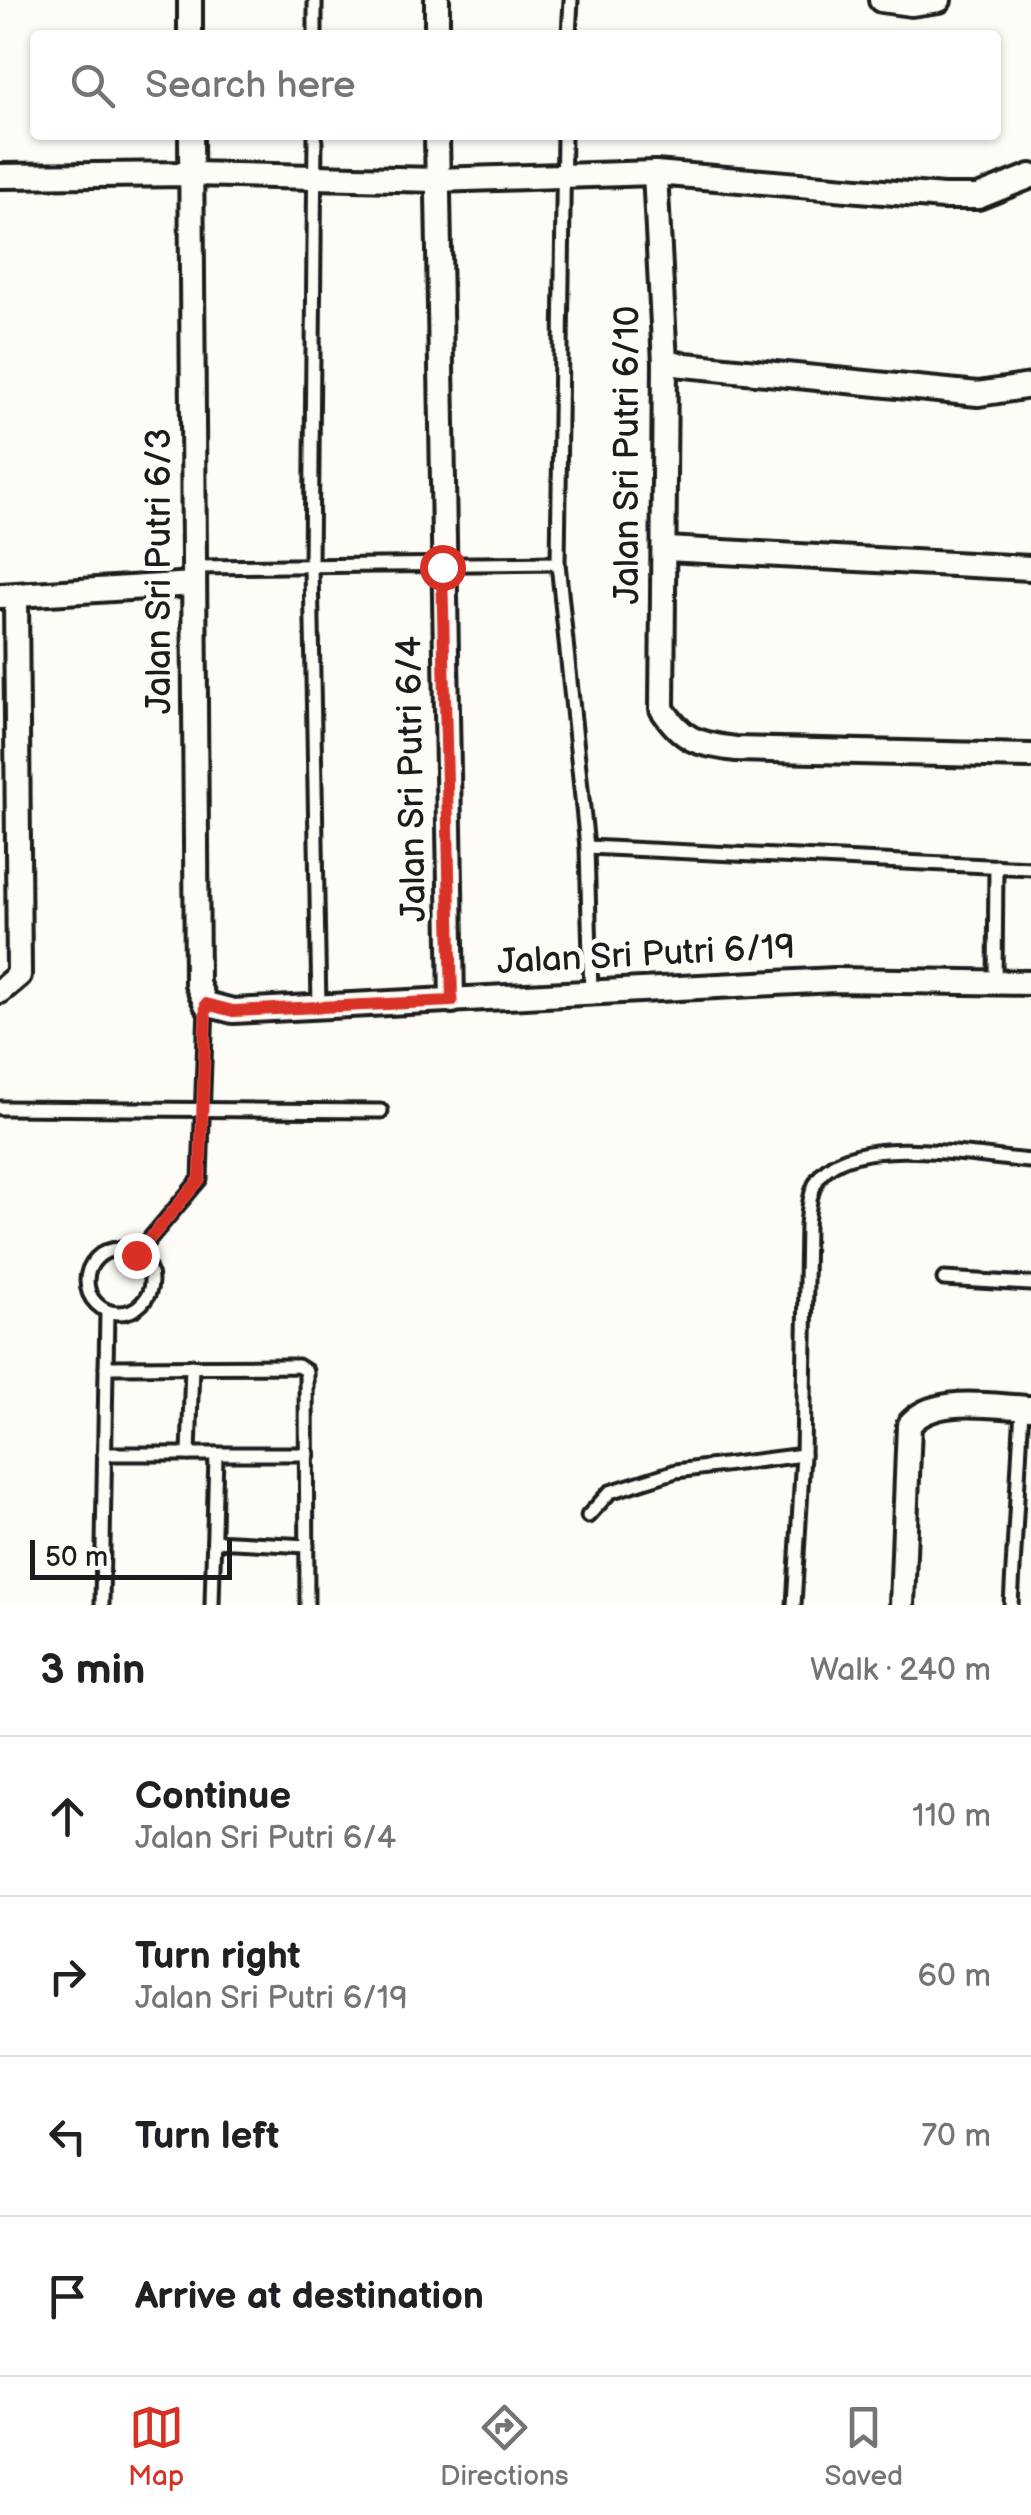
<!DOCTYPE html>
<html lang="en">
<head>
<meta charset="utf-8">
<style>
	:root { --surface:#fff; --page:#f2f2f2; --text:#202124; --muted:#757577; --line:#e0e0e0; --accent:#d93025 }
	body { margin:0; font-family:"Balsamiq Sans",sans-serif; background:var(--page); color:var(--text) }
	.scale { position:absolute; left:30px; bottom:25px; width:202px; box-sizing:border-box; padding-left:10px; border:5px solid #1c1c1c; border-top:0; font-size:28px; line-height:35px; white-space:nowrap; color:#1c1c1c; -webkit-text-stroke:8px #fdfcf7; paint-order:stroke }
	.stop { position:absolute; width:30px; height:30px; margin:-22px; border:8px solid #d93025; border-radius:50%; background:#fff }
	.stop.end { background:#d93025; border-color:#fff; box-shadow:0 2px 10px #0008 }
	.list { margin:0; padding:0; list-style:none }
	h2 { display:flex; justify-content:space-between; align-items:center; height:130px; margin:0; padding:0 40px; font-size:42px }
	h2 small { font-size:32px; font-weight:400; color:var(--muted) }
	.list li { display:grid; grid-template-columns:65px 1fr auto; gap:30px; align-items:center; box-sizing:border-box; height:160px; padding:0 40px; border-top:2px solid var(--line) }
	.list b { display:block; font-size:38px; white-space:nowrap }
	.list p { margin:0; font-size:32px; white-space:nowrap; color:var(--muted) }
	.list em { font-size:32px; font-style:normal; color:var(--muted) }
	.icon { flex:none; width:55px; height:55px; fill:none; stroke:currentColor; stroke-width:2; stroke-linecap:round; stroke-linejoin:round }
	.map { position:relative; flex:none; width:1031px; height:1605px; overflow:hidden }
	.search { position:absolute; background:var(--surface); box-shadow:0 2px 8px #0004; left:30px; right:30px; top:30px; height:110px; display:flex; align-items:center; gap:25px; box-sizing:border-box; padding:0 35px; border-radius:10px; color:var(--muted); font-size:38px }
	.sheet { height:770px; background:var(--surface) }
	nav { display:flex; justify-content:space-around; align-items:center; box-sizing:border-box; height:140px; border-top:2px solid var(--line); background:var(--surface); font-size:28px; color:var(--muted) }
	nav a { display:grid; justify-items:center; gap:5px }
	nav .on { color:var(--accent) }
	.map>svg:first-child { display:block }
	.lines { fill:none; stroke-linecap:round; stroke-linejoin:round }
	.lane-casing { stroke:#1c1c1c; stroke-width:19 }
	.street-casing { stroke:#1c1c1c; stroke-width:30 }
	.lane { stroke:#fdfcf7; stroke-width:11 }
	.street { stroke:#fdfcf7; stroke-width:22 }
	.route { stroke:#d93025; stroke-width:12 }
	.labels { text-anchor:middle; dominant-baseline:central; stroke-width:10; stroke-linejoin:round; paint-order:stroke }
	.street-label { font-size:35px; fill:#1c1c1c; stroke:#fdfcf7 }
</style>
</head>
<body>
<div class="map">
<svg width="1031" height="1605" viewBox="0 0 1031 1605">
	<rect width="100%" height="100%" fill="#fdfcf7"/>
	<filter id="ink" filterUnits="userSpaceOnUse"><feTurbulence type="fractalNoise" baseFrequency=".01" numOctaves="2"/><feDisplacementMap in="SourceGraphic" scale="20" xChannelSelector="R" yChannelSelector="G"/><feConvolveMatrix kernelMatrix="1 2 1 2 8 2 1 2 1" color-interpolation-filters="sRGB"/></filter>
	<g filter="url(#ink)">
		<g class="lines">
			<!-- lane casing -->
			<g class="lane-casing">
				<g id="lane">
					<polyline points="315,0 315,35"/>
					<polyline points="569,35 571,0"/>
					<polyline points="315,135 311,567 319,1007"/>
					<polyline points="564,135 558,563 587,847 591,993"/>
					<polyline points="194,567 558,563"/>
					<polyline points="587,847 1031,868"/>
					<polyline points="995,982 996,866"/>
					<polyline points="0,1108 381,1111"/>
					<circle cx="119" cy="1281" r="32"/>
					<polyline points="136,1255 200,1179 206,1004"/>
					<polyline points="944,1279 1031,1284"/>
					<polyline points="106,1367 298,1366 306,1371 307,1605"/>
					<polyline points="104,1454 308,1454"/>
					<polyline points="189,1454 192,1366"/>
					<path d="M588 1516 610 1492 676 1471 803 1455 807 1225C809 1205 810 1182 827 1169 870 1135 978 1157 1031 1161"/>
					<polyline points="214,1541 307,1546"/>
					<polyline points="102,1605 107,1311"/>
					<polyline points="212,1605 216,1454"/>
					<polyline points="794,1605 803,1455"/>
					<polyline points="1011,1605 1022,1408"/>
				</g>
			</g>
			<!-- street casing -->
			<g class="street-casing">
				<g id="street">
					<polyline points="190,0 190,35"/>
					<polyline points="881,0 911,4 939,0"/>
					<polyline points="437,35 437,0"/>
					<polyline points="191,135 197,984 206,1004 233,1011 835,980 1031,983"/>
					<polyline points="437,135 452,1001"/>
					<path d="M655 173 665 363 662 709C684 742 697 743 735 749L1031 756"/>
					<polyline points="0,176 192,174 436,180 655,173 943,197 978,197 1031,176"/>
					<polyline points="665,363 978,394 1031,386"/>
					<polyline points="666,549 1031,568"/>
					<polyline points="0,596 194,584"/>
					<polyline points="0,991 19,975 16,597"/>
					<path d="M902 1605 909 1425C934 1394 993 1407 1031 1408"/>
				</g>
			</g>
			<!-- lane -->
			<use href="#lane" class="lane"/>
			<!-- street -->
			<use href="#street" class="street"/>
		</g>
	</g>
	<g class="lines" filter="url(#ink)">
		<!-- route -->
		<polyline class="route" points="136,1255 200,1179 206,1004 233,1011 452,1001 442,567"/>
	</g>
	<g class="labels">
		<!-- street labels -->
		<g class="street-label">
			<text transform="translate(627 455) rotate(-90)">Jalan Sri Putri 6/10</text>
			<text transform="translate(159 571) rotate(-90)">Jalan Sri Putri 6/3</text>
			<text transform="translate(412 779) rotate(-91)">Jalan Sri Putri 6/4</text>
			<text transform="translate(646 955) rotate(-3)">Jalan Sri Putri 6/19</text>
		</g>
	</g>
</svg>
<div class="scale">50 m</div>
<div class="stop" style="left:442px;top:567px"></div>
<div class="stop end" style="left:136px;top:1255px"></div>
<div class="search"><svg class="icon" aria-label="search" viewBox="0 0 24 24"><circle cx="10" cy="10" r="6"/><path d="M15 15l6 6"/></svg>Search here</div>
</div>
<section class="sheet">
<h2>3 min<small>Walk · 240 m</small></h2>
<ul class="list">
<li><svg class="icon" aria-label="ahead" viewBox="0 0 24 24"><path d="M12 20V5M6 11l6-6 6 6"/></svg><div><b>Continue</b><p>Jalan Sri Putri 6/4</p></div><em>110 m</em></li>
<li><svg class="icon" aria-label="right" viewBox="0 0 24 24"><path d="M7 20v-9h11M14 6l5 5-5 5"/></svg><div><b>Turn right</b><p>Jalan Sri Putri 6/19</p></div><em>60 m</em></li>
<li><svg class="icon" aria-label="left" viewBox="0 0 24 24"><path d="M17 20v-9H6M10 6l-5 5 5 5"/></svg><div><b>Turn left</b></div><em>70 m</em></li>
<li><svg class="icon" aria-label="arrive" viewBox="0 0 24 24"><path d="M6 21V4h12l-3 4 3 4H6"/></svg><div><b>Arrive at destination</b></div></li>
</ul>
</section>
<nav>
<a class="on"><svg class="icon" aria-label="map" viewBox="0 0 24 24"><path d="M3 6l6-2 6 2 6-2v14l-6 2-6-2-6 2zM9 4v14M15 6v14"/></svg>Map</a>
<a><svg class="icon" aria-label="directions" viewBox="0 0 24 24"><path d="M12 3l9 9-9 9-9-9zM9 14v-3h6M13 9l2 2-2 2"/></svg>Directions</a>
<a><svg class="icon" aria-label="saved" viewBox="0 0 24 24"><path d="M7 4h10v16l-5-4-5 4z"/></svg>Saved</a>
</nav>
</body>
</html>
